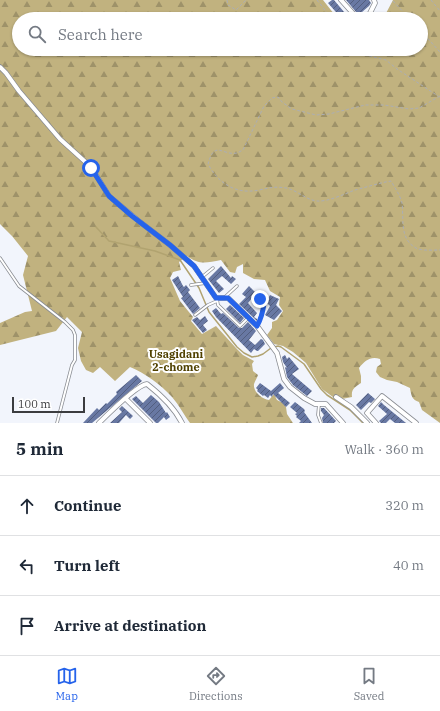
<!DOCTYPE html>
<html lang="en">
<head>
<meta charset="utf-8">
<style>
	:root { --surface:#fff; --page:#f6f6f7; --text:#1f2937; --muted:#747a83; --line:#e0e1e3; --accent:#2563eb }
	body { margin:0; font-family:"IBM Plex Serif",serif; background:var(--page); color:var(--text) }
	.scale { position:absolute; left:12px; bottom:10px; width:73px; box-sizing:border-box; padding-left:4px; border:2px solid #3b3c3f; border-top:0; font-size:11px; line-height:14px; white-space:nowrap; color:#3b3c3f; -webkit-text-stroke:3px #fff; paint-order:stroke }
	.stop { position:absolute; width:12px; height:12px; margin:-9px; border:3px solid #2563eb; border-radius:50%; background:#fff }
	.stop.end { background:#2563eb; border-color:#fff; box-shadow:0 1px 4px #0008 }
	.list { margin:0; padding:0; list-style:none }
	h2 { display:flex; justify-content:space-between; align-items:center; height:52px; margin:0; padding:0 16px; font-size:17px }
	h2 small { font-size:13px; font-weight:400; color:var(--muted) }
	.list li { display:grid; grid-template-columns:26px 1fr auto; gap:12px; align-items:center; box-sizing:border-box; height:60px; padding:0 16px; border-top:1px solid var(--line) }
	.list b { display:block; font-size:15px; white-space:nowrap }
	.list em { font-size:13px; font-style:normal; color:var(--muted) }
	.icon { flex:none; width:22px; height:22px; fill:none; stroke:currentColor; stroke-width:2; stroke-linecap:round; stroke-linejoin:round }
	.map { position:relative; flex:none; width:440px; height:423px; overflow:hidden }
	.search { position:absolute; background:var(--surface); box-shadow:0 1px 3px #0004; left:12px; right:12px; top:12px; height:44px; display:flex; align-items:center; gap:10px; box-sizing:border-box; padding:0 14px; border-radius:22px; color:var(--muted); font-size:15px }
	.sheet { height:232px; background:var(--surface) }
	nav { display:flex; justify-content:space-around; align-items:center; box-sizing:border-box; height:56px; border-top:1px solid var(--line); background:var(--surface); font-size:11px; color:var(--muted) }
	nav a { display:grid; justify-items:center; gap:2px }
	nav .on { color:var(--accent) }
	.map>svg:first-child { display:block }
	.forest { fill:url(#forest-firs) }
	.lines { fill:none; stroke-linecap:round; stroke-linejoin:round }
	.stream { stroke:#b1a370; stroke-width:1.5 }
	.building { fill:url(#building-hatch) }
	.lane-casing { stroke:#898c92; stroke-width:3.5 }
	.street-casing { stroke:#898c92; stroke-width:5.5 }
	.path { stroke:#acaeb4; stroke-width:1; stroke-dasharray:3 2; stroke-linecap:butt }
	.lane { stroke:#fff; stroke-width:2 }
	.street { stroke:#fff; stroke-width:4 }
	.route { stroke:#2563eb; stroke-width:5 }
	.labels { text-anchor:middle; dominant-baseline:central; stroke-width:4; stroke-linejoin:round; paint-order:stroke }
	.neighbourhood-label { font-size:11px; font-weight:bold; fill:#504100; stroke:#fff }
</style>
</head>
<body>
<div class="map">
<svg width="440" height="423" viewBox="0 0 440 423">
	<defs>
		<pattern id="forest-firs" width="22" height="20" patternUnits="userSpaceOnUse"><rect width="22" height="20" fill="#c1b27f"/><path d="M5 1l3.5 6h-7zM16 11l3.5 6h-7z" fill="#9e9269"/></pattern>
		<pattern id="building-hatch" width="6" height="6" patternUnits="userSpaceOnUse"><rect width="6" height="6" fill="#6878a3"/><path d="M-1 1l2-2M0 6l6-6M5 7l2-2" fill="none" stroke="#525e7f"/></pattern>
	</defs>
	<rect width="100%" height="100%" fill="#f2f5fc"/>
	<!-- forest -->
	<path class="forest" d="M0 0H323L338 19H19V49H421V19H383L393 0H440V423L422 410 419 402C412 400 411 395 410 388L397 382 387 380 380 377 376 372 377 367 381 364 380 359C370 356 365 361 359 368L361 376V383C355 387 351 389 352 397L337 400 322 389 306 363 293 352 283 346 274 344 267 335 272 328V322L277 320 283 311 279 305 280 297 270 291 265 280 254 279 243 273V264L237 267 235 273 230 272 221 260C206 263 199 265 187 256L179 262 181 270 173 272 170 278 180 301 193 317 191 321 202 334 216 326 236 348 243 355 254 361 252 364 253 371 258 375C257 378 255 381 254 384 253 392 262 399 269 400L274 394 277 400 283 403 286 407 287 414 293 423H190C184 415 179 405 172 397 161 385 145 373 130 367L115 381 100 367 93 373 86 370 81 361 78 348 82 332 67 317 56 331 0 345V323L25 312 32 311 23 275 28 256 12 236 0 224Z"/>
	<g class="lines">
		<!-- stream -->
		<polyline class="stream" points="96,227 109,241 155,251 180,260 199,288 209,312 237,347 244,353 252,357 258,356 263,354 271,348 278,346 281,347 304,364 321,389 327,395 350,410 363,423"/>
	</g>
	<!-- building -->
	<g class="building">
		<polygon points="332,0 334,0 350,19 352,17 353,19 342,19 328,3"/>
		<polygon points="346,0 369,0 371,3 369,6 362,12 364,15 361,18"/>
		<polygon points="221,266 231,278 232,276 236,279 231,284 222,276 216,281 224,289 219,293 208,279"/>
		<polygon points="178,276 183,286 184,287 186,285 190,290 188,292 200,308 193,314 181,298 183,297 172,280"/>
		<polygon points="249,286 256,293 248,303 256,312 257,313 254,317 257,319 257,321 239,304 246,297 242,294"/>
		<polygon points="270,295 279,299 276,305 282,311 274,320 265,315 270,306 266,302"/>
		<polygon points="230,305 244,318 240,323 226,309"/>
		<polygon points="216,308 221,314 223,313 239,328 242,328 248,322 256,331 249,340 255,345 261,339 263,340 265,344 258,351 257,351 254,349 251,353 216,317 212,311"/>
		<polygon points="205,316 208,321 203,325 207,330 203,333 192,320 197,317 200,320"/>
		<polygon points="285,355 287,359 289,357 299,369 292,374 312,391 307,396 293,385 287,377 285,367 287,368 283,362 282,357"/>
		<polygon points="136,375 142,381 92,423 83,423 97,408 99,410 106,403 107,404 117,394 116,392"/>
		<polygon points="260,383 271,391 280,383 284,388 278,393 290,403 286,407 273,394 272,397 270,395 268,398 264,395 263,396 257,391 258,390 256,388"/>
		<polygon points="368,393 375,399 371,403 369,402 361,410 356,405"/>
		<polygon points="151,395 159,402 166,413 167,412 170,417 166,420 164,417 158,423 156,423 132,399 136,396 143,403"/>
		<polygon points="295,402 304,409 305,411 304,412 312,423 299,423 301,421 296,417 297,416 295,414 297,413 290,407"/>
		<polygon points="381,402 384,405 406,423 395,423 390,419 386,423 381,423 379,421 387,414 378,406"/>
		<polygon points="122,406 133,416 130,419 126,415 119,423 110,423 122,412 119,409"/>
		<polygon points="321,408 324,408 336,421 334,423 323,423 322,418 324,415 321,411"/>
	</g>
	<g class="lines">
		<!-- lane casing -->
		<g class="lane-casing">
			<g id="lane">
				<polyline points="0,258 19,286 65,322 73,330 75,335 75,360 72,365 57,423"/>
				<polyline points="202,277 213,268"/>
				<polyline points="191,285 206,283"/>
				<polyline points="225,297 237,286"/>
				<polyline points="217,299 218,305 240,326 248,318"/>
				<polyline points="195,315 208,305 217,301"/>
				<polyline points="258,325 264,306 264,303 260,299"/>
				<polyline points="319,404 318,415 321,423"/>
			</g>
		</g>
		<!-- street casing -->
		<g class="street-casing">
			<g id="street">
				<polyline points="341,0 358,19"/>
				<polyline points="367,19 375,3 374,0"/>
				<polyline points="0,67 6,73 19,91 60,139 91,167 109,196 140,222 170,245 194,266 216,298 228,298 257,326 277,353 284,379 290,387 304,398 315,404 326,404 343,423"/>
				<polyline points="336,397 351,407 367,423"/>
				<polyline points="126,399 150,423"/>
				<path d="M99 423C107 415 137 385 147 384 161 395 174 407 182 423"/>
				<polyline points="376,423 367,413 382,396 416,423"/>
			</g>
		</g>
		<!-- path -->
		<g class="path">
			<polyline points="227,0 228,5 236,10 246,0"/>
			<polyline points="317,0 332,19"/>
			<polyline points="431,0 440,11"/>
			<polyline points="393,1 410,19"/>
			<polyline points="421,31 440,52"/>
			<polyline points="356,49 362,54 386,60 397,69 438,96"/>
			<path d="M440 96 419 108 409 109 384 105H365L329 114 316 115 292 109 282 102 278 97 272 98 264 106 243 150C241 151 239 152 237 153 222 156 215 139 208 164 218 183 236 195 259 190 270 188 273 186 286 188 297 190 306 200 317 201 328 202 344 194 355 190 367 187 379 183 391 181 395 188 400 195 402 203 404 218 399 239 416 248 421 251 433 250 440 250"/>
		</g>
		<!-- lane -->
		<use href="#lane" class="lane"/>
		<!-- street -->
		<use href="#street" class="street"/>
	</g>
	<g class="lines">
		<!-- route -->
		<path class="route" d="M91 168 109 196 132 216 170 245 194 266 216 298H228L257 326C261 319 263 312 264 303L260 299"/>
	</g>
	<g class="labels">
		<!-- neighbourhood labels -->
		<g class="neighbourhood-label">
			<text x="176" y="354">Usagidani<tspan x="176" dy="13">2-chome</tspan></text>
		</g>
	</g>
</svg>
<div class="scale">100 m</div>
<div class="stop" style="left:91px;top:168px"></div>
<div class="stop end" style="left:260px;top:299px"></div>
<div class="search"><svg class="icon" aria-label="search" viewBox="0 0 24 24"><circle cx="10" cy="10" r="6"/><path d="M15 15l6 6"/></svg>Search here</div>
</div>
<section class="sheet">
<h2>5 min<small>Walk · 360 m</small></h2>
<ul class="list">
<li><svg class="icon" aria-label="ahead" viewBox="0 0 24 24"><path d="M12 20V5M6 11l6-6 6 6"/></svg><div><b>Continue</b></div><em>320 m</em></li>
<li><svg class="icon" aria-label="left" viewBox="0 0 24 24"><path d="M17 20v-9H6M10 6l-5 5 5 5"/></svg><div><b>Turn left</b></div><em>40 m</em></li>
<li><svg class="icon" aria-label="arrive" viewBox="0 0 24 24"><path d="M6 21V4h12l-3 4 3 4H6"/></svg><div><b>Arrive at destination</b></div></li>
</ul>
</section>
<nav>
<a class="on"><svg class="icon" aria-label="map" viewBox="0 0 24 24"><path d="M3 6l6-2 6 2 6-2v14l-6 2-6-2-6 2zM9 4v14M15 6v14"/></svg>Map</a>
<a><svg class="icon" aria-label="directions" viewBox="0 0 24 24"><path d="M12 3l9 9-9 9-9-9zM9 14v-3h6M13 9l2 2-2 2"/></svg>Directions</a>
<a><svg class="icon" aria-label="saved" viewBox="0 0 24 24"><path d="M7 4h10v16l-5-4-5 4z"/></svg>Saved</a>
</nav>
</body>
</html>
